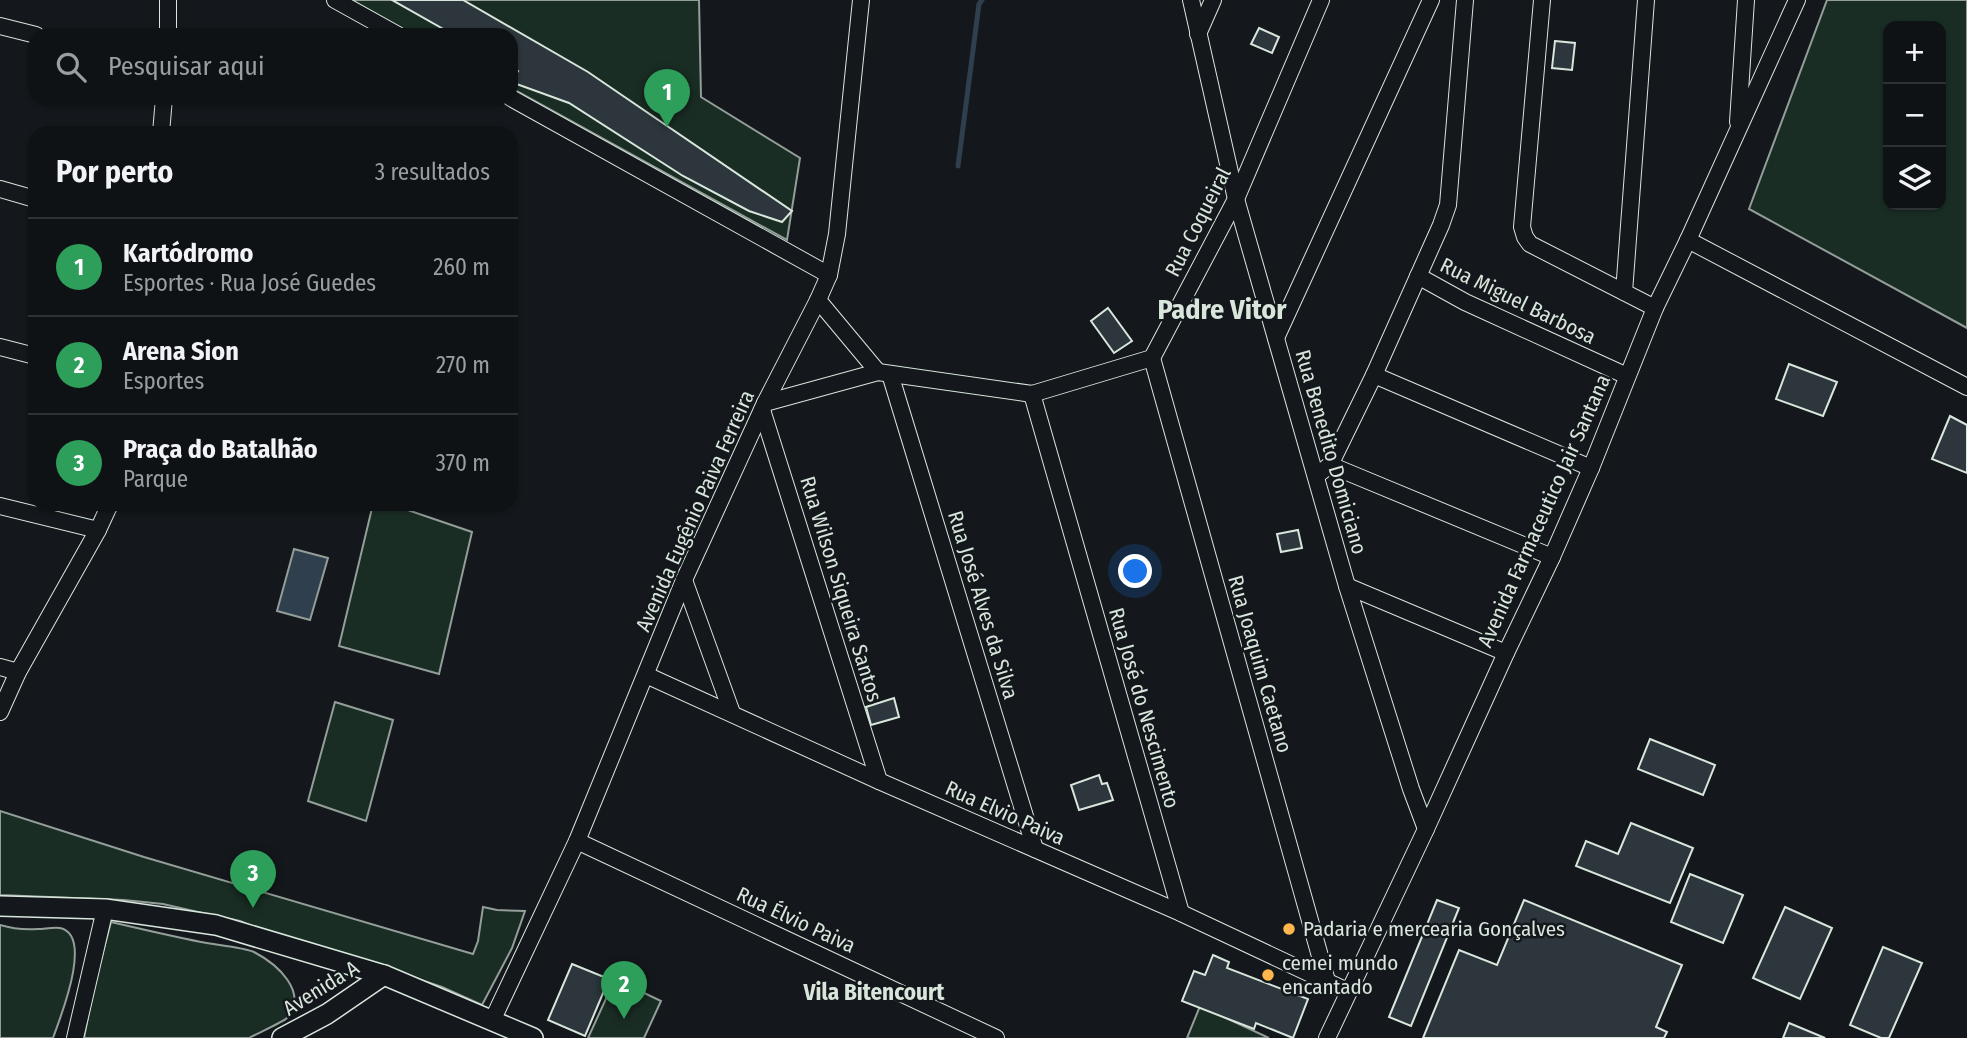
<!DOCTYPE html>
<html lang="pt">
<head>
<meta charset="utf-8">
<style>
	:root { --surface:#0f1215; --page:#1d2022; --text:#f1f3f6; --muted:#9b9ea0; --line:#2f3234; --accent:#d93025 }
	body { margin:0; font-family:"Fira Sans Condensed",sans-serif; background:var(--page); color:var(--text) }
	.controls { position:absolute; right:21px; top:21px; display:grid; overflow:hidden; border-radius:14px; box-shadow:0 2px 5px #0004 }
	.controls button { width:63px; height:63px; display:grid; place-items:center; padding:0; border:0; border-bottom:2px solid var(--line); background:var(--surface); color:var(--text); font:35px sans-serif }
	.you { position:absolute; left:1136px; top:572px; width:24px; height:24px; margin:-18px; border:5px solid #fff; border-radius:50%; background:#1a73e8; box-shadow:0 0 0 10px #1a73e833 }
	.badge { display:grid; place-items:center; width:46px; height:46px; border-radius:50%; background:var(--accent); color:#fff; font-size:23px; font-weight:700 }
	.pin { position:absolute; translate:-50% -58px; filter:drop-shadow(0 2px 4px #0008) }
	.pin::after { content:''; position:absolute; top:37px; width:24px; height:21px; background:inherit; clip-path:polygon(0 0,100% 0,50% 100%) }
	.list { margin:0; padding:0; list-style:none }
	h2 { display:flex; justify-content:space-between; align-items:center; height:91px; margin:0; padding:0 28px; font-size:30px }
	h2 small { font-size:23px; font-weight:400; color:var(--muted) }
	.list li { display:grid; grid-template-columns:46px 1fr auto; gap:21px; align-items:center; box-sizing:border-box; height:98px; padding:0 28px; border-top:2px solid var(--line) }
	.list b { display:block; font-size:26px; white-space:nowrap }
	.list p { margin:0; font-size:23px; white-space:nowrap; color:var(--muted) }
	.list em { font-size:23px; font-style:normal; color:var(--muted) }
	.icon { flex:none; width:38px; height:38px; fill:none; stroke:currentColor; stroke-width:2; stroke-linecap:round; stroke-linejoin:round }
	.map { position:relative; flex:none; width:1967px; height:1038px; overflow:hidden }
	.search { position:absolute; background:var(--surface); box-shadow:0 2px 5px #0004; left:28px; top:28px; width:490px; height:77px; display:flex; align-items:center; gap:18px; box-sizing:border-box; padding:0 24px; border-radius:21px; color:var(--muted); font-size:26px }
	.panel { position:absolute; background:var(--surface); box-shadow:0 2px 5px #0004; left:28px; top:126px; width:490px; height:385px; border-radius:21px }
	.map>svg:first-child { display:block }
	.green { fill:#1a2d24; stroke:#939e99; stroke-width:2; fill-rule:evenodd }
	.water { fill:#2f3f4d; stroke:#939e99; stroke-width:2 }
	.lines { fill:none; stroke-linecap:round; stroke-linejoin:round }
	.stream { stroke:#2f3f4d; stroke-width:5 }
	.building { fill:#2c363c; stroke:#d8e6dc; stroke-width:2 }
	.minor-casing { stroke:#d8e6dc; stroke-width:18 }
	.tertiary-casing { stroke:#d8e6dc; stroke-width:22 }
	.minor { stroke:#14181c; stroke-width:16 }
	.tertiary { stroke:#14181c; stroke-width:19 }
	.poi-dot { fill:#ffb74d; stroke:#14181c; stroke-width:2.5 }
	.labels { text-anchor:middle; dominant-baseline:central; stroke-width:5; stroke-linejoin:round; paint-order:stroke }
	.street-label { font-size:21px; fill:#d8e6dc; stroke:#14181c }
	.poi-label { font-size:21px; fill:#d8e6dc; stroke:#14181c; text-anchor:start }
	.neighbourhood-label { font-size:23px; font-weight:bold; fill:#d8e6dc; stroke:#14181c }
	.district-label { font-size:28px; font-weight:bold; fill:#d8e6dc; stroke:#14181c }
</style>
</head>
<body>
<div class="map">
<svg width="1967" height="1038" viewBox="0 0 1967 1038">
	<rect width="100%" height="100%" fill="#14181c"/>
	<!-- green -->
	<g class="green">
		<polygon points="351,0 699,0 701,97 800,158 787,240 511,88 511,35 414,35"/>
		<path d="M1827 0H1967V328L1749 209ZM1888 26H1941V205H1888Z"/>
		<polygon points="373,504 390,504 472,532 439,674 339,646"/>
		<polygon points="335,702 393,720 366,821 308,801"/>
		<polygon points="0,811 144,857 473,954 478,941 483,907 497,910 525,911 512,948 482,1005 442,987 406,975 277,936 240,921 198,912 163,904 124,900 0,895"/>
		<path d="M111 922C141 929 171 936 201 942 215 945 242 947 254 952 277 964 309 992 287 1018 283 1022 256 1034 249 1038H84L94 986Z"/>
		<path d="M0 925C13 929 24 930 38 929 44 929 53 927 60 928 94 935 60 1018 53 1038H0Z"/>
		<polygon points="615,979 661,1001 644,1038 588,1038"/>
		<polygon points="1200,1006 1269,1038 1187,1038"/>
	</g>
	<!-- water -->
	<polygon class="water" points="294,549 328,558 310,620 277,611"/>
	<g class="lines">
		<!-- stream -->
		<polyline class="stream" points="958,166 979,4 982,0"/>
	</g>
	<!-- building -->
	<g class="building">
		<polygon points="392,0 463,0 588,72 792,211 782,222 749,211 683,176 569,103 511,82 518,71 511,67 511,35 454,35"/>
		<polygon points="1259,28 1279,37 1272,53 1251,44"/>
		<polygon points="1555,41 1575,43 1572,70 1552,68"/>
		<polygon points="1108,308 1132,341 1114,353 1091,321"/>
		<polygon points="1789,364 1837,382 1823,416 1776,399"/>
		<polygon points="1950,416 1967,425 1967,473 1932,459"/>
		<polygon points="1298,530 1302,548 1281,552 1277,534"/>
		<polygon points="894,698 899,717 871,725 866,707"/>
		<polygon points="1650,739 1715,765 1703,795 1638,769"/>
		<polygon points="1099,775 1102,784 1107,783 1113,800 1079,810 1071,785"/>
		<polygon points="1631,823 1693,848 1670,903 1576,866 1586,841 1618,854"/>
		<polygon points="1690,874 1743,895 1723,943 1671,922"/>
		<polygon points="1437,900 1459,908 1411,1026 1389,1017"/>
		<polygon points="1524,900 1682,965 1656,1027 1667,1032 1664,1038 1423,1038 1459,950 1497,965"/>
		<polygon points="1785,907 1832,928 1800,999 1753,978"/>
		<polygon points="1883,947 1922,963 1889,1038 1881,1038 1850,1025"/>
		<polygon points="1213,955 1229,962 1227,968 1308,999 1293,1038 1256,1023 1254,1029 1182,1001 1194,971 1205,975"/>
		<polygon points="572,964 609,979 585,1036 548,1020"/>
		<polygon points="1789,1023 1825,1038 1783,1038"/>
	</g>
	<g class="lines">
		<!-- minor casing -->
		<g class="minor-casing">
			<g id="minor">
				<polyline points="335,0 398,35"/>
				<polyline points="1191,0 1236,199 1347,586 1411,789 1426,829"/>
				<polyline points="1542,0 1522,227 1525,237 1530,244 1655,308"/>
				<polyline points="0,26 36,35"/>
				<polyline points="1198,34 1213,0"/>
				<polyline points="168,35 168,0"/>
				<polyline points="511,98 829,275"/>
				<polyline points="1738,122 1746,0"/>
				<polyline points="161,133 164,98"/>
				<polyline points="0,189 35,199"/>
				<polyline points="1688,240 1967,387"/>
				<polyline points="1418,276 1465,302 1627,376"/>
				<polyline points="1624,292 1646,0"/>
				<polyline points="818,300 878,372"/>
				<polyline points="1276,338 1431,0"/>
				<polyline points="0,347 35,356"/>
				<polyline points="1152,358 1327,981"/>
				<polyline points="890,374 1035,849"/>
				<polyline points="1374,375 1591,468"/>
				<polyline points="1032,394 1181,913"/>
				<polyline points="765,403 878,372 1032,394 1152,358 1236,199 1321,0"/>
				<polyline points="762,410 879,781"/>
				<polyline points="1330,465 1552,557"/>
				<polyline points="1316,476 1330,465 1374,375 1441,225 1448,205 1465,0"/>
				<polyline points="0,506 98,530"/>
				<polyline points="684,580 732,713"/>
				<polyline points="1347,586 1506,653"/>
				<polyline points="0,667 18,672"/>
				<polyline points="646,675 879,781 1181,913 1347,991"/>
				<polyline points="0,712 18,672 98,530 110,504"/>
				<polyline points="577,841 996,1038"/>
				<polyline points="492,1021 577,841 684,580 765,403 818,300 829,275 837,234 861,0"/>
				<polyline points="75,1038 105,909"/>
				<polyline points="1327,1038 1426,829 1506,653 1552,557 1591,468 1655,308 1688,240 1797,0"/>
			</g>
		</g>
		<!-- tertiary casing -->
		<g class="tertiary-casing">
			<g id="tertiary">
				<polyline points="0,906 105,909 216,925 384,975 533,1038"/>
				<polyline points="282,1038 327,1014 384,975"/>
			</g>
		</g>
		<!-- minor -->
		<use href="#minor" class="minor"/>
		<!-- tertiary -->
		<use href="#tertiary" class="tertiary"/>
	</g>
	<!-- markers -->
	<g class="poi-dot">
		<circle cx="1289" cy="929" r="7"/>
		<circle cx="1268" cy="975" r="7"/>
	</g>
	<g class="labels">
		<!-- street labels -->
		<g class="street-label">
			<text transform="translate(1198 222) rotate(-63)">Rua Coqueiral</text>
			<text transform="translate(1518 301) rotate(26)">Rua Miguel Barbosa</text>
			<text transform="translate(1331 452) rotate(74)">Rua Benedito Domiciano</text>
			<text transform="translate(695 511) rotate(-66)">Avenida Eugênio Paiva Ferreira</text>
			<text transform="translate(1544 511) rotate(-66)">Avenida Farmaceutico Jair Santana</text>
			<text transform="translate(841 589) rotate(73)">Rua Wilson Siqueira Santos</text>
			<text transform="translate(983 605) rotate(73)">Rua José Alves da Silva</text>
			<text transform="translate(1260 664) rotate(74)">Rua Joaquim Caetano</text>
			<text transform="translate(1144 708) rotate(74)">Rua José do Nescimento</text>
			<text transform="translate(1005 813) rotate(24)">Rua Elvio Paiva</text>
			<text transform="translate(796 920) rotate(25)">Rua Élvio Paiva</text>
			<text transform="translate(321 988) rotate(-32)">Avenida A</text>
		</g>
		<!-- poi labels -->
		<g class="poi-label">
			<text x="1303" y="929">Padaria e mercearia Gonçalves</text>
			<text x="1282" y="963">cemei mundo<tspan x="1282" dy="24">encantado</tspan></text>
		</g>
		<!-- neighbourhood labels -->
		<g class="neighbourhood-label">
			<text x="874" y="992">Vila Bitencourt</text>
		</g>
		<!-- district labels -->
		<g class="district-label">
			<text x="1222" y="309">Padre Vitor</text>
		</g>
	</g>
</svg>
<div class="controls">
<button>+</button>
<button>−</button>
<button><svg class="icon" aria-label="layers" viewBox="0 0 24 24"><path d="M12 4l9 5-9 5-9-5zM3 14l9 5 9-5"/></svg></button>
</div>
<div class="you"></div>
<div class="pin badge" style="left:667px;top:127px;background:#2e9e5b">1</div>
<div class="pin badge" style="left:624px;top:1019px;background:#2e9e5b">2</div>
<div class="pin badge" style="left:253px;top:908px;background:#2e9e5b">3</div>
<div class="search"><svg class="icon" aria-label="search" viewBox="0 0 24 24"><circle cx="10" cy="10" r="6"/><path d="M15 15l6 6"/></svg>Pesquisar aqui</div>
<section class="panel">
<h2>Por perto<small>3 resultados</small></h2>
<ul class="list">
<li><span class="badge" style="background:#2e9e5b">1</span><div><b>Kartódromo</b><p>Esportes · Rua José Guedes</p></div><em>260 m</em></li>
<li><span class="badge" style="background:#2e9e5b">2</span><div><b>Arena Sion</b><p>Esportes</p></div><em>270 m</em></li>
<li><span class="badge" style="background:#2e9e5b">3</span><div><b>Praça do Batalhão</b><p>Parque</p></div><em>370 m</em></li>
</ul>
</section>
</div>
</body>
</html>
